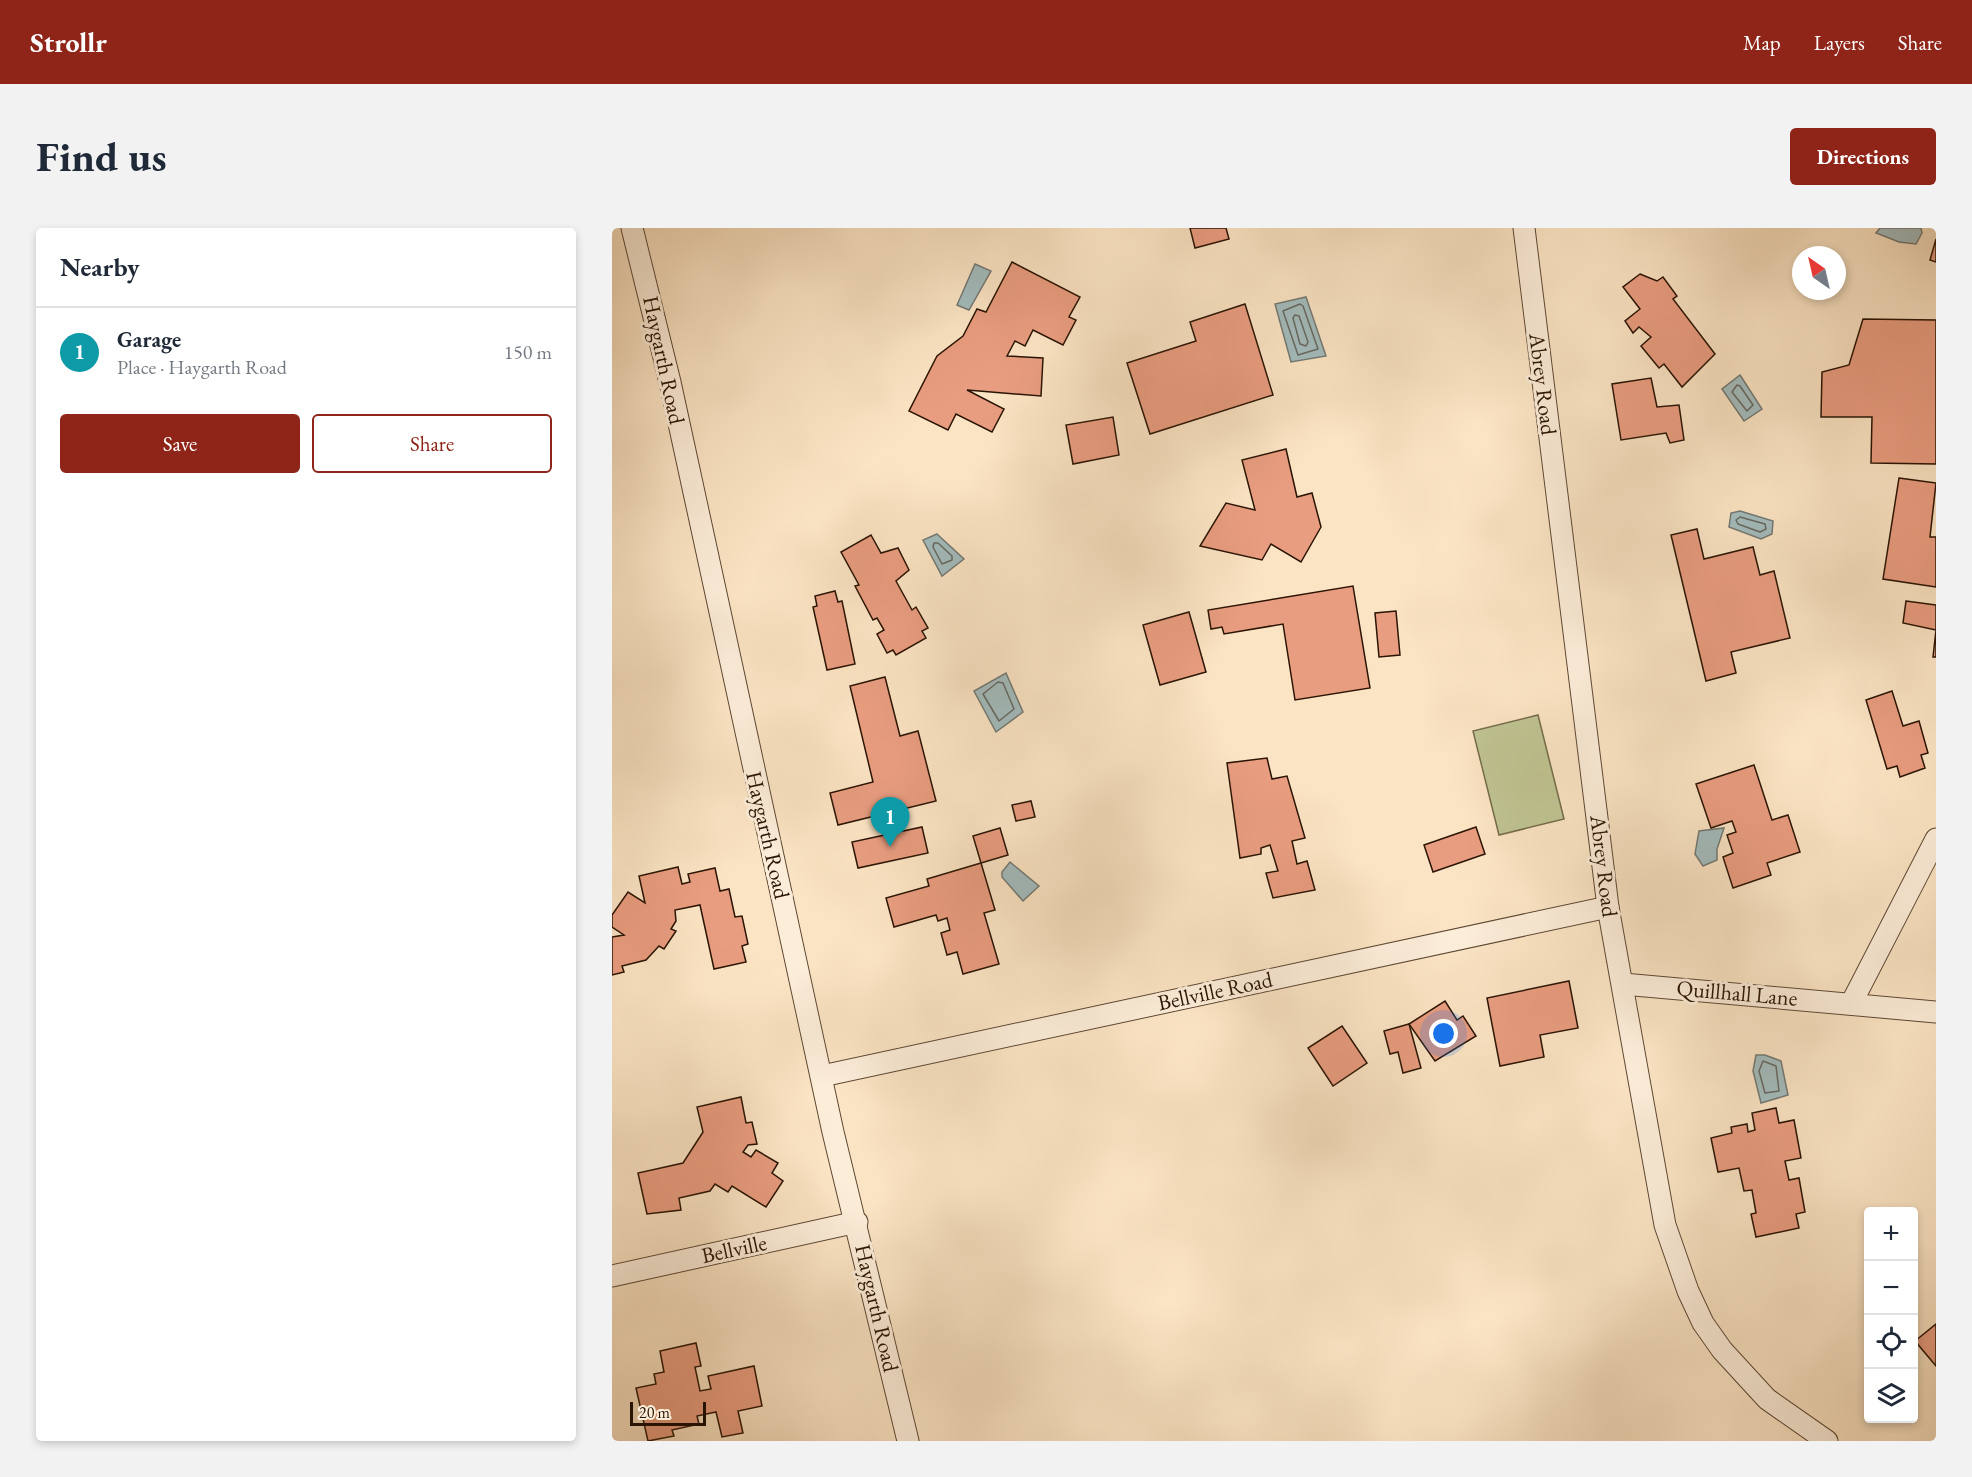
<!DOCTYPE html>
<html lang="en">
<head>
<meta charset="utf-8">
<style>
	:root { --surface:#fff; --page:#f2f2f3; --text:#1f2937; --muted:#747a83; --line:#e0e1e3; --accent:#8f2418 }
	body { margin:0; font-family:"EB Garamond",serif; background:var(--page); color:var(--text) }
	.controls { position:absolute; right:18px; bottom:18px; display:grid; overflow:hidden; border-radius:6px; box-shadow:0 3px 9px #0003 }
	.controls button { width:54px; height:54px; display:grid; place-items:center; padding:0; border:0; border-bottom:2px solid var(--line); background:var(--surface); color:var(--text); font:30px sans-serif }
	.compass { position:absolute; left:1180px; top:18px; width:54px; height:54px; border-radius:50%; background:var(--surface); box-shadow:0 3px 9px #0003; rotate:326deg }
	.scale { position:absolute; left:18px; bottom:15px; width:76px; box-sizing:border-box; padding-left:6px; border:3px solid #2a1404; border-top:0; font-size:16px; line-height:21px; white-space:nowrap; color:#2a1404; -webkit-text-stroke:4px #fcedd9; paint-order:stroke }
	.you { position:absolute; left:832px; top:806px; width:21px; height:21px; margin:-15px; border:4px solid #fff; border-radius:50%; background:#1a73e8; box-shadow:0 0 0 9px #1a73e833 }
	.badge { display:grid; place-items:center; width:39px; height:39px; border-radius:50%; background:var(--accent); color:#fff; font-size:20px; font-weight:700 }
	.pin { position:absolute; translate:-50% -50px; filter:drop-shadow(0 2px 3px #0008) }
	.pin::after { content:''; position:absolute; top:32px; width:21px; height:18px; background:inherit; clip-path:polygon(0 0,100% 0,50% 100%) }
	.list { margin:0; padding:0; list-style:none }
	h2 { display:flex; justify-content:space-between; align-items:center; height:78px; margin:0; padding:0 24px; font-size:26px }
	h2 small { font-size:20px; font-weight:400; color:var(--muted) }
	.list li { display:grid; grid-template-columns:39px 1fr auto; gap:18px; align-items:center; box-sizing:border-box; height:90px; padding:0 24px; border-top:2px solid var(--line) }
	.list b { display:block; font-size:22px; white-space:nowrap }
	.list p { margin:0; font-size:20px; white-space:nowrap; color:var(--muted) }
	.list em { font-size:20px; font-style:normal; color:var(--muted) }
	.actions { display:flex; gap:12px; padding:18px 24px }
	.actions a { flex:1; padding:14px 0; border:2px solid var(--accent); border-radius:6px; text-align:center; font-size:21px; color:var(--accent) }
	.actions .main { background:var(--accent); color:#fff }
	.icon { flex:none; width:33px; height:33px; fill:none; stroke:currentColor; stroke-width:2; stroke-linecap:round; stroke-linejoin:round }
	.map { position:relative; flex:none; width:1324px; height:1213px; overflow:hidden; border-radius:6px }
	header { display:flex; align-items:center; gap:36px; box-sizing:border-box; height:84px; padding:0 30px; background:var(--accent); color:#fff }
	header strong { font-size:28px }
	nav { display:flex; gap:33px; margin-inline-start:auto; font-size:21px }
	.intro { display:flex; align-items:center; justify-content:space-between; box-sizing:border-box; height:144px; padding:0 36px }
	h1 { margin:0; font-size:42px }
	.button { padding:15px 27px; border-radius:6px; background:var(--accent); color:#fff; font-size:21px; font-weight:700 }
	main { display:flex; gap:36px; padding:0 36px }
	aside { flex:1; background:var(--surface); border-radius:6px; box-shadow:0 3px 9px #0003 }
	.map>svg:first-child { display:block }
	.pitch { fill:#c0c493; stroke:#756c4c; stroke-width:1.5 }
	.water { fill:#a3bcbe; stroke:#737974; stroke-width:1.5 }
	.lines { fill:none; stroke-linecap:round; stroke-linejoin:round }
	.shore { stroke:#666861; stroke-width:1.5 }
	.building { fill:#e99d80; stroke:#2a1404; stroke-width:1.5 }
	.minor-casing { stroke:#5e4834; stroke-width:23 }
	.minor { stroke:#fcedd9; stroke-width:21 }
	.labels { text-anchor:middle; dominant-baseline:central; stroke-width:6; stroke-linejoin:round; paint-order:stroke }
	.street-label { font-size:22px; fill:#2a1404; stroke:#fcedd9 }
</style>
</head>
<body>
<header>
<strong>Strollr</strong>
<nav><a>Map</a><a>Layers</a><a>Share</a></nav>
</header>
<div class="intro"><h1>Find us</h1><a class="button">Directions</a></div>
<main>
<aside>
<h2>Nearby<small></small></h2>
<ul class="list">
<li><span class="badge" style="background:#0f9aa8">1</span><div><b>Garage</b><p>Place · Haygarth Road</p></div><em>150 m</em></li>
</ul>
<div class="actions"><a class="main">Save</a><a>Share</a></div>
</aside>
<div class="map">
<svg width="1324" height="1213" viewBox="0 0 1324 1213">
	<rect width="100%" height="100%" fill="#fbe4c4"/>
	<filter id="stains"><feTurbulence type="fractalNoise" baseFrequency=".00333" numOctaves="4"/><feColorMatrix values="0 0 0 0 .2 0 0 0 0 .09 0 0 0 0 .02 0 0 0 .5 -.17"/></filter>
	<radialGradient id="worn" r=".72"><stop offset=".6" stop-color="#630" stop-opacity="0"/><stop offset="1" stop-color="#630" stop-opacity=".3"/></radialGradient>
	<!-- pitch -->
	<polygon class="pitch" points="926,487 952,591 887,607 861,503"/>
	<!-- water -->
	<g class="water">
		<polygon points="1268,0 1309,0 1310,5 1304,16 1287,14 1264,5"/>
		<polygon points="363,36 379,43 357,82 345,77"/>
		<polygon points="694,69 714,128 679,134 663,76"/>
		<polygon points="1128,147 1150,181 1132,193 1110,161"/>
		<polygon points="1128,283 1161,293 1160,306 1149,311 1117,299 1119,285"/>
		<polygon points="325,306 352,331 330,348 311,312"/>
		<polygon points="394,445 411,484 384,504 362,463"/>
		<polygon points="1112,600 1105,621 1105,632 1091,638 1083,626 1087,603"/>
		<polygon points="398,634 427,658 411,673 390,649 390,644"/>
		<polygon points="1144,827 1153,827 1169,833 1176,867 1149,875 1141,843"/>
	</g>
	<g class="lines">
		<!-- shore -->
		<g class="shore">
			<polygon points="688,76 691,78 706,121 686,127 671,83"/>
			<polygon points="683,87 687,88 696,114 694,118 688,116 681,90"/>
			<polygon points="1125,157 1128,158 1141,177 1135,183 1120,164"/>
			<polygon points="1128,289 1153,296 1154,301 1148,304 1126,296 1124,292"/>
			<polygon points="322,315 326,315 340,328 340,332 330,336 321,319"/>
			<polygon points="386,454 391,455 402,481 387,493 371,466"/>
			<polygon points="1151,833 1164,838 1167,863 1153,865 1147,843"/>
		</g>
	</g>
	<!-- building -->
	<g class="building">
		<polygon points="578,0 614,0 617,11 583,20"/>
		<polygon points="1324,11 1324,34 1318,32"/>
		<polygon points="400,34 468,69 457,89 464,92 451,117 421,102 413,118 403,113 395,128 431,130 429,168 355,162 392,181 380,204 344,186 336,202 297,183 325,128 351,108 365,81 374,84"/>
		<polygon points="1028,46 1045,53 1051,49 1065,68 1061,71 1103,126 1070,159 1052,136 1047,140 1029,118 1039,109 1027,99 1021,105 1013,93 1028,81 1011,59"/>
		<polygon points="633,76 661,167 538,206 515,135 584,113 578,94"/>
		<polygon points="1251,91 1324,92 1324,236 1259,235 1260,189 1209,189 1210,144 1237,137"/>
		<polygon points="1039,150 1045,179 1067,177 1072,212 1058,215 1054,205 1009,212 1000,156"/>
		<polygon points="501,189 507,227 461,236 454,197"/>
		<polygon points="674,221 685,269 700,265 709,299 689,334 659,316 650,332 588,318 614,275 643,282 630,232"/>
		<polygon points="1287,250 1324,255 1318,309 1324,309 1324,359 1271,351"/>
		<polygon points="1085,301 1092,331 1141,319 1148,347 1162,343 1178,410 1119,424 1124,445 1094,453 1059,307"/>
		<polygon points="259,307 269,325 286,320 297,342 284,353 300,382 304,379 316,400 310,403 314,410 284,427 281,422 275,425 265,406 272,402 265,390 261,392 243,358 247,357 229,324"/>
		<polygon points="741,358 758,460 683,472 671,396 612,406 610,399 599,401 596,382"/>
		<polygon points="223,363 226,374 230,373 243,436 215,442 201,379 205,378 203,368"/>
		<polygon points="1294,373 1324,377 1324,429 1321,429 1324,402 1291,395"/>
		<polygon points="784,383 788,427 767,429 763,385"/>
		<polygon points="577,384 594,444 548,457 531,397"/>
		<polygon points="273,449 288,508 306,503 324,573 226,597 218,565 261,554 238,458"/>
		<polygon points="1280,463 1291,498 1307,493 1316,525 1309,527 1313,540 1288,549 1285,538 1275,541 1254,472"/>
		<polygon points="655,530 660,551 675,548 693,610 680,613 685,636 695,633 703,662 661,670 654,645 666,643 658,617 649,620 649,626 628,630 615,535"/>
		<polygon points="1142,537 1160,592 1176,587 1188,624 1155,635 1159,647 1121,660 1111,629 1121,625 1115,607 1124,604 1120,593 1099,600 1084,556"/>
		<polygon points="419,573 423,589 404,593 400,577"/>
		<polygon points="310,599 316,625 246,640 240,614"/>
		<polygon points="864,599 873,626 821,644 812,617"/>
		<polygon points="388,600 396,627 369,635 361,608"/>
		<polygon points="369,635 383,682 372,685 387,736 351,746 345,724 335,727 329,705 338,702 335,690 326,693 324,687 282,699 274,670 317,658 315,651"/>
		<polygon points="66,639 70,656 78,654 76,646 103,640 108,663 117,661 123,689 130,688 136,716 130,718 134,734 102,741 88,677 63,682 64,693 59,701 64,703 52,721 47,718 34,732 10,738 12,744 0,747 0,709 12,707 0,699 0,687 16,664 33,675 27,648"/>
		<polygon points="957,753 966,800 928,807 932,829 888,838 875,770"/>
		<polygon points="833,773 845,792 851,788 864,808 823,833 797,796"/>
		<polygon points="797,796 809,840 791,845 786,824 778,826 772,803"/>
		<polygon points="730,798 755,835 721,858 696,820"/>
		<polygon points="129,869 134,895 140,894 145,916 136,917 131,924 139,929 144,922 166,935 160,945 171,953 154,979 120,958 116,964 103,956 98,963 67,970 69,982 35,986 26,945 71,935 91,904 85,879"/>
		<polygon points="1164,880 1167,895 1182,892 1189,930 1173,933 1177,952 1187,950 1193,984 1184,986 1187,1000 1144,1009 1139,986 1144,985 1140,962 1132,963 1127,940 1106,944 1099,910 1120,905 1119,899 1135,896 1136,904 1143,902 1140,885"/>
		<polygon points="1324,1096 1324,1138 1303,1113"/>
		<polygon points="84,1115 89,1138 83,1139 88,1163 99,1161 96,1148 142,1138 150,1178 126,1183 131,1205 110,1209 104,1184 85,1188 87,1196 60,1202 62,1208 36,1213 24,1160 44,1156 42,1146 52,1144 48,1123"/>
	</g>
	<g class="lines">
		<!-- minor casing -->
		<g class="minor-casing">
			<g id="minor">
				<polyline points="20,0 58,154 221,904 296,1213"/>
				<polyline points="912,0 996,679 1053,997 1076,1063 1091,1095 1110,1122 1155,1171 1215,1213"/>
				<polyline points="1011,756 1324,784"/>
				<polyline points="1240,774 1324,611"/>
				<polyline points="210,848 996,679"/>
				<polyline points="0,1048 245,994"/>
			</g>
		</g>
		<!-- minor -->
		<use href="#minor" class="minor"/>
	</g>
	<g class="labels">
		<!-- street labels -->
		<g class="street-label">
			<text transform="translate(52 132) rotate(78)">Haygarth Road</text>
			<text transform="translate(931 156) rotate(83)">Abrey Road</text>
			<text transform="translate(156 607) rotate(77)">Haygarth Road</text>
			<text transform="translate(992 638) rotate(83)">Abrey Road</text>
			<text transform="translate(603 763) rotate(-12)">Bellville Road</text>
			<text transform="translate(1125 765) rotate(5)">Quillhall Lane</text>
			<text transform="translate(122 1021) rotate(-12)">Bellville</text>
			<text transform="translate(265 1080) rotate(77)">Haygarth Road</text>
		</g>
	</g>
	<rect width="100%" height="100%" filter="url(#stains)"/>
	<rect width="100%" height="100%" fill="url(#worn)"/>
</svg>
<div class="controls">
<button>+</button>
<button>−</button>
<button><svg class="icon" aria-label="locate" viewBox="0 0 24 24"><circle cx="12" cy="12" r="6"/><path d="M12 2v4M12 18v4M2 12h4M18 12h4"/></svg></button>
<button><svg class="icon" aria-label="layers" viewBox="0 0 24 24"><path d="M12 4l9 5-9 5-9-5zM3 14l9 5 9-5"/></svg></button>
</div>
<svg class="compass" viewBox="-18 -18 36 36"><path d="M0-13l5 13h-10z" fill="#e53935"/><path d="M0 13l5-13h-10z" fill="#747a83"/></svg>
<div class="scale">20 m</div>
<div class="you"></div>
<div class="pin badge" style="left:278px;top:619px;background:#0f9aa8">1</div>
</div>
</main>
</body>
</html>
